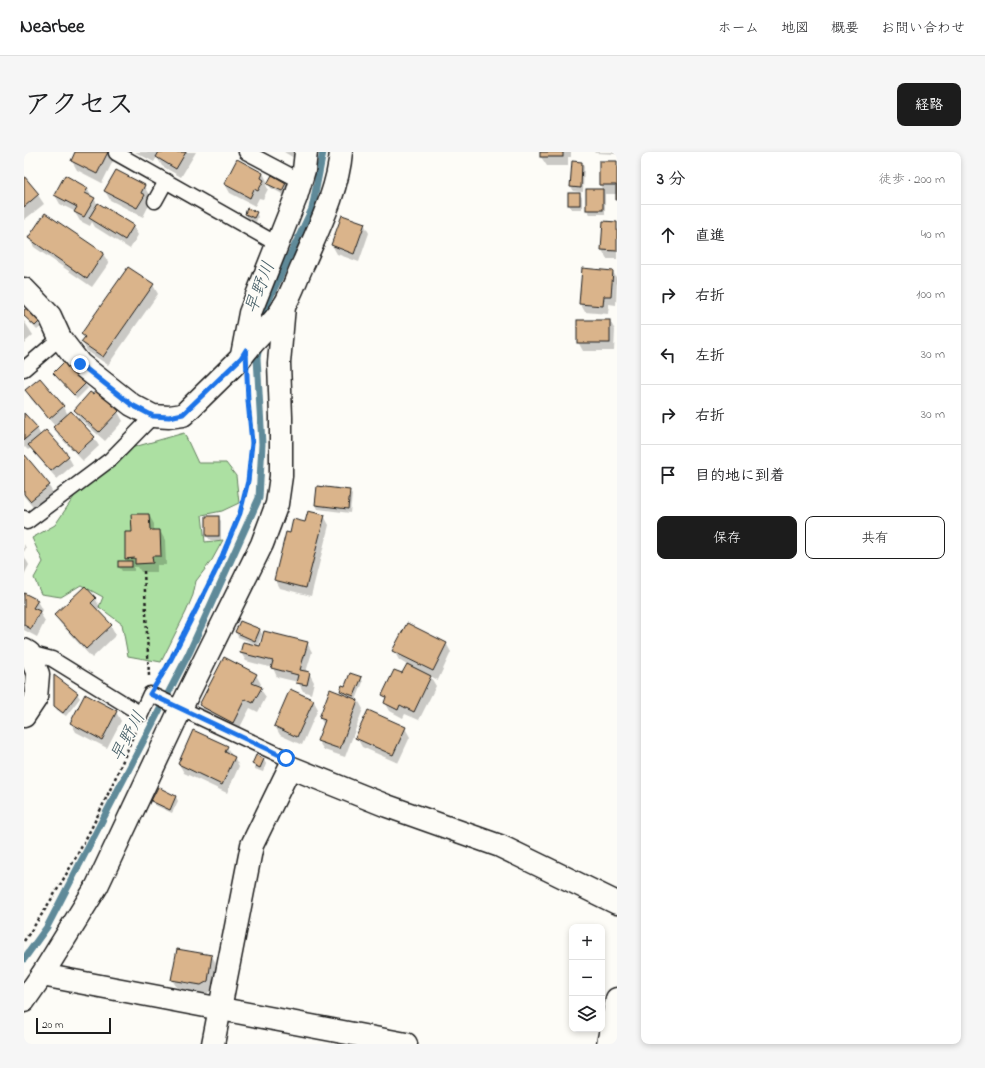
<!DOCTYPE html>
<html lang="ja">
<head>
<meta charset="utf-8">
<style>
	:root { --surface:#fff; --page:#f6f6f6; --text:#202124; --muted:#757577; --line:#e0e0e0; --accent:#1c1c1c }
	body { margin:0; font-family:"Indie Flower","Klee One",sans-serif; background:var(--page); color:var(--text) }
	.controls { position:absolute; right:12px; bottom:12px; display:grid; overflow:hidden; border-radius:8px; box-shadow:0 2px 6px #0003 }
	.controls button { width:36px; height:36px; display:grid; place-items:center; padding:0; border:0; border-bottom:1px solid var(--line); background:var(--surface); color:var(--text); font:20px sans-serif }
	.scale { position:absolute; left:12px; bottom:10px; width:75px; box-sizing:border-box; padding-left:4px; border:2px solid #1c1c1c; border-top:0; font-size:11px; line-height:14px; white-space:nowrap; color:#1c1c1c; -webkit-text-stroke:3px #fdfcf7; paint-order:stroke }
	.stop { position:absolute; width:12px; height:12px; margin:-9px; border:3px solid #1a73e8; border-radius:50%; background:#fff }
	.stop.end { background:#1a73e8; border-color:#fff; box-shadow:0 1px 4px #0008 }
	.list { margin:0; padding:0; list-style:none }
	h2 { display:flex; justify-content:space-between; align-items:center; height:52px; margin:0; padding:0 16px; font-size:17px }
	h2 small { font-size:13px; font-weight:400; color:var(--muted) }
	.list li { display:grid; grid-template-columns:26px 1fr auto; gap:12px; align-items:center; box-sizing:border-box; height:60px; padding:0 16px; border-top:1px solid var(--line) }
	.list b { display:block; font-size:15px; white-space:nowrap }
	.list em { font-size:13px; font-style:normal; color:var(--muted) }
	.actions { display:flex; gap:8px; padding:12px 16px }
	.actions a { flex:1; padding:9px 0; border:1px solid var(--accent); border-radius:8px; text-align:center; font-size:14px; color:var(--accent) }
	.actions .main { background:var(--accent); color:#fff }
	.icon { flex:none; width:22px; height:22px; fill:none; stroke:currentColor; stroke-width:2; stroke-linecap:round; stroke-linejoin:round }
	.map { position:relative; flex:none; width:593px; height:892px; overflow:hidden; border-radius:8px }
	header { display:flex; align-items:center; gap:24px; box-sizing:border-box; height:56px; padding:0 20px; background:var(--surface); border-bottom:1px solid var(--line) }
	header strong { font-size:19px }
	nav { display:flex; gap:22px; margin-inline-start:auto; font-size:14px }
	.intro { display:flex; align-items:center; justify-content:space-between; box-sizing:border-box; height:96px; padding:0 24px }
	h1 { margin:0; font-size:28px }
	.button { padding:10px 18px; border-radius:8px; background:var(--accent); color:#fff; font-size:14px; font-weight:700 }
	main { display:flex; gap:24px; padding:0 24px }
	aside { flex:1; background:var(--surface); border-radius:8px; box-shadow:0 2px 6px #0003 }
	.map>svg:first-child { display:block }
	.green { fill:#ace0a2; stroke:#647e5f }
	.shadow { fill:#0003 }
	.lines { fill:none; stroke-linecap:round; stroke-linejoin:round }
	.stream { stroke:#5f8a99; stroke-width:7 }
	.building { fill:#dab48b; stroke:#1c1c1c }
	.lane-casing { stroke:#1c1c1c; stroke-width:17 }
	.street-casing { stroke:#1c1c1c; stroke-width:25 }
	.path { stroke:#1c1c1c; stroke-width:2.5; stroke-dasharray:3 3; stroke-linecap:butt }
	.lane { stroke:#fdfcf7; stroke-width:14 }
	.street { stroke:#fdfcf7; stroke-width:22 }
	.route { stroke:#1a73e8; stroke-width:5 }
	.labels { text-anchor:middle; dominant-baseline:central; stroke-width:3.5; stroke-linejoin:round; paint-order:stroke }
	.water-label { font-size:18px; font-style:italic; fill:#435c65; stroke:#fdfcf7 }
</style>
</head>
<body>
<header>
<strong>Nearbee</strong>
<nav><a>ホーム</a><a>地図</a><a>概要</a><a>お問い合わせ</a></nav>
</header>
<div class="intro"><h1>アクセス</h1><a class="button">経路</a></div>
<main>
<div class="map">
<svg width="593" height="892" viewBox="0 0 593 892">
	<rect width="100%" height="100%" fill="#fdfcf7"/>
	<filter id="ink" filterUnits="userSpaceOnUse"><feTurbulence type="fractalNoise" baseFrequency=".025" numOctaves="2"/><feDisplacementMap in="SourceGraphic" scale="8" xChannelSelector="R" yChannelSelector="G"/><feConvolveMatrix kernelMatrix="1 2 1 2 8 2 1 2 1" color-interpolation-filters="sRGB"/></filter>
	<g filter="url(#ink)">
		<!-- green -->
		<polygon class="green" points="160,281 174,311 202,311 212,324 215,351 198,359 178,363 181,390 199,388 188,408 172,429 169,443 162,460 137,510 104,504 98,472 75,455 79,445 57,433 37,445 17,442 10,426 19,410 8,386 31,373 56,336 103,297"/>
		<!-- shadow -->
		<g class="shadow">
			<polygon points="52,0 86,0 90,7 78,31 53,18 48,9"/>
			<polygon points="111,0 172,0 157,25 138,14 133,5 130,10"/>
			<polygon points="260,0 280,0 275,9"/>
			<polygon points="517,0 547,0 547,5 544,5 544,14 523,14 517,5"/>
			<polygon points="570,0 593,0 593,2 571,1"/>
			<polygon points="576,10 593,10 593,48 593,42 581,42 581,62 566,62 563,58 563,38 579,38 576,33"/>
			<polygon points="558,11 560,15 559,40 550,39 547,35"/>
			<polygon points="239,21 244,31 262,31 264,36 260,43 247,36 244,31 242,33 244,37 239,47 235,46 231,54 206,41 201,32"/>
			<polygon points="0,26 14,43 20,52 0,68"/>
			<polygon points="120,34 125,43 122,48 125,53 119,65 86,48 81,39"/>
			<polygon points="63,36 74,53 109,74 114,83 106,97 71,75 68,70 66,74 56,69 50,59 36,52 31,43"/>
			<polygon points="556,42 558,46 558,57 547,57 545,52"/>
			<polygon points="232,60 234,65 232,70 224,66 222,62"/>
			<polygon points="593,71 593,107 583,107 578,98"/>
			<polygon points="340,72 345,81 335,110 313,102 308,93"/>
			<polygon points="5,86 79,102 85,111 68,135 10,95"/>
			<polygon points="589,120 593,127 592,153 585,152 584,162 561,160 556,151"/>
			<polygon points="129,133 134,142 84,213 63,199 58,190 61,186 59,182"/>
			<polygon points="0,160 15,170 18,174 13,178 1,165"/>
			<polygon points="0,169 9,183 0,191"/>
			<polygon points="586,169 591,178 590,199 559,199 554,190"/>
			<polygon points="41,211 64,236 53,247 30,222"/>
			<polygon points="16,227 40,255 44,263 70,286 75,294 59,309 35,284 31,274 7,247 2,238"/>
			<polygon points="72,240 94,260 99,269 81,289 56,267 51,258"/>
			<polygon points="0,262 13,276 17,284 44,304 49,313 33,327 11,302 7,296 4,298 1,295 0,296"/>
			<polygon points="1,304 25,334 30,343 11,358 0,344 0,305"/>
			<polygon points="325,339 328,343 326,361 294,357 292,353"/>
			<polygon points="125,363 130,372 130,379 136,379 141,388 142,413 133,413 133,420 117,420 114,415 110,415 110,419 98,419 95,415 95,410 104,410 102,406 109,381"/>
			<polygon points="300,364 305,373 287,444 256,436 251,427 266,382 282,371"/>
			<polygon points="194,365 197,369 197,388 186,388 183,384"/>
			<polygon points="0,392 2,396 0,400"/>
			<polygon points="0,404 5,413 0,423"/>
			<polygon points="0,442 13,449 18,458 16,461 21,469 13,485 0,478"/>
			<polygon points="71,446 76,455 73,459 87,474 92,483 68,506 37,472 31,463"/>
			<polygon points="236,478 238,482 234,493 214,485 212,480"/>
			<polygon points="283,491 288,500 282,520 285,521 290,530 287,542 279,539 274,530 253,525 249,516 222,509 217,501 237,495"/>
			<polygon points="422,491 427,500 414,528 406,524 412,534 395,568 381,562 379,566 366,559 361,550 362,548 359,543 378,523 383,513 375,508 370,499"/>
			<polygon points="232,523 237,532 235,535 242,545 234,560 226,556 214,579 182,562 176,553"/>
			<polygon points="337,526 339,530 332,548 334,548 339,557 321,605 300,598 294,589 300,573 296,566 320,543 317,539"/>
			<polygon points="53,542 56,546 42,564 33,558 31,554"/>
			<polygon points="289,548 294,557 278,593 256,583 251,574"/>
			<polygon points="92,560 97,569 83,596 52,580 47,571"/>
			<polygon points="381,576 386,585 374,611 338,595 333,586"/>
			<polygon points="203,595 208,604 210,605 215,614 203,641 160,621 155,612"/>
			<polygon points="233,605 240,608 242,612 239,620 231,617 229,612"/>
			<polygon points="135,637 152,645 154,649 148,661 131,653 128,649"/>
			<polygon points="188,804 193,813 188,838 182,842 154,837 148,828"/>
		</g>
		<g class="lines">
			<!-- stream -->
			<g class="stream">
				<polyline points="238,172 240,158 288,57 299,0"/>
				<polyline points="0,807 23,775 165,501 235,346 238,292 233,206 235,194"/>
			</g>
		</g>
		<!-- building -->
		<g class="building">
			<polygon points="51,0 84,0 73,22 47,9"/>
			<polygon points="135,0 162,0 152,17 132,5"/>
			<rect x="516" y="0" width="23" height="5"/>
			<polygon points="213,7 239,21 237,26 240,28 234,39 230,37 226,46 200,32"/>
			<polygon points="548,9 558,10 557,36 546,35"/>
			<polygon points="575,9 593,9 593,48 592,48 592,33 575,33"/>
			<polygon points="92,18 121,33 117,41 121,43 113,56 80,39"/>
			<polygon points="41,23 64,36 61,41 71,46 60,65 50,60 53,55 30,43"/>
			<polygon points="248,23 262,31 258,39 243,32"/>
			<polygon points="0,24 15,42 0,55"/>
			<rect x="562" y="37" width="17" height="21"/>
			<rect x="544" y="41" width="12" height="12"/>
			<polygon points="74,51 110,73 101,88 65,66"/>
			<polygon points="223,56 233,60 230,66 221,62"/>
			<polygon points="21,61 80,101 63,127 4,86"/>
			<polygon points="318,63 341,71 330,102 307,93"/>
			<polygon points="579,69 593,70 593,99 577,98"/>
			<polygon points="104,115 130,132 79,205 57,190 61,185 57,182"/>
			<polygon points="558,116 589,119 587,144 580,144 579,154 555,152"/>
			<polygon points="3,156 16,169 11,174 0,164 0,158"/>
			<rect x="553" y="168" width="33" height="23"/>
			<polygon points="41,209 62,231 50,243 29,221"/>
			<polygon points="16,226 40,254 25,267 1,238"/>
			<polygon points="72,238 95,259 75,280 50,258 66,240 69,242"/>
			<polygon points="47,259 71,285 53,301 29,275"/>
			<polygon points="0,261 14,276 0,288"/>
			<polygon points="22,278 45,304 27,319 4,293"/>
			<polygon points="1,303 26,333 6,349 0,342 0,304"/>
			<polygon points="293,334 326,338 324,357 291,353"/>
			<polygon points="284,359 301,363 282,436 250,428 262,380 266,381 269,367 281,370"/>
			<polygon points="107,362 125,362 126,378 136,378 137,404 128,404 129,411 111,412 111,406 101,407 101,380 108,380"/>
			<rect x="182" y="364" width="13" height="20"/>
			<rect x="94" y="409" width="14" height="6"/>
			<polygon points="61,434 72,446 67,451 88,473 62,497 30,463"/>
			<polygon points="0,441 14,448 9,456 16,459 7,477 0,473"/>
			<polygon points="216,469 236,477 231,489 211,480"/>
			<polygon points="383,471 423,491 409,519 368,499"/>
			<polygon points="240,479 284,490 276,518 286,520 283,533 272,531 274,523 247,516 249,509 216,501 219,490 236,494"/>
			<polygon points="200,505 233,522 228,531 238,535 229,551 221,547 209,571 175,553"/>
			<polygon points="383,512 407,524 390,560 376,553 374,558 360,551 362,545 358,543 370,518 378,521"/>
			<polygon points="326,521 338,525 330,544 316,539 318,533 321,534"/>
			<polygon points="30,523 54,541 39,561 30,554"/>
			<polygon points="266,537 290,548 273,585 250,574"/>
			<polygon points="306,537 334,548 316,597 293,589 301,568 295,566"/>
			<polygon points="61,542 93,559 78,588 46,571"/>
			<polygon points="344,558 382,575 369,603 331,586"/>
			<polygon points="169,578 204,594 201,600 211,605 198,633 154,612"/>
			<polygon points="232,603 240,607 236,616 228,612"/>
			<polygon points="134,635 152,644 146,658 127,649"/>
			<polygon points="153,797 188,803 184,829 177,833 147,828"/>
		</g>
		<g class="lines">
			<!-- lane casing -->
			<g class="lane-casing">
				<g id="lane">
					<polyline points="222,0 277,29"/>
					<polyline points="92,1 253,92"/>
					<polyline points="131,49 142,29"/>
					<polyline points="0,217 36,186"/>
					<polyline points="0,366 3,370 87,307 129,264"/>
					<polyline points="5,501 28,507 117,562 126,542 262,606 266,615"/>
				</g>
			</g>
			<!-- street casing -->
			<g class="street-casing">
				<g id="street">
					<path d="M0 137 26 164 36 186 56 212 108 253 129 264 145 265 159 263 217 206C229 187 249 174 260 154 268 141 273 124 280 110 295 75 314 38 317 0"/>
					<polyline points="218,203 226,161 272,45 280,18 282,0"/>
					<polyline points="0,498 5,501 14,522 12,546 0,564"/>
					<polyline points="18,823 382,892"/>
					<polyline points="0,849 18,823 73,734 157,556 238,392 253,352 257,324 257,265 255,211 260,154"/>
					<polyline points="189,892 228,693 266,615 363,654 476,694 593,751"/>
					<polyline points="584,892 593,847"/>
				</g>
			</g>
			<!-- path -->
			<g class="path">
				<polyline points="120,419 125,524"/>
				<polyline points="137,525 194,414 216,361 224,329 228,291 223,233"/>
				<path d="M0 789C45 724 82 653 111 579"/>
			</g>
			<!-- lane -->
			<use href="#lane" class="lane"/>
			<!-- street -->
			<use href="#street" class="street"/>
		</g>
	</g>
	<g class="lines" filter="url(#ink)">
		<!-- route -->
		<polyline class="route" points="56,212 108,253 129,264 145,265 159,262 217,206 222,198 224,249 228,291 224,329 216,361 194,414 144,513 126,542 262,606"/>
	</g>
	<g class="labels">
		<!-- water labels -->
		<g class="water-label">
			<text transform="translate(237 136) rotate(-69)">早野川</text>
			<text transform="translate(105 585) rotate(-62)">早野川</text>
		</g>
	</g>
</svg>
<div class="controls">
<button>+</button>
<button>−</button>
<button><svg class="icon" aria-label="layers" viewBox="0 0 24 24"><path d="M12 4l9 5-9 5-9-5zM3 14l9 5 9-5"/></svg></button>
</div>
<div class="scale">20 m</div>
<div class="stop" style="left:262px;top:606px"></div>
<div class="stop end" style="left:56px;top:212px"></div>
</div>
<aside>
<h2>3 分<small>徒歩 · 200 m</small></h2>
<ul class="list">
<li><svg class="icon" aria-label="ahead" viewBox="0 0 24 24"><path d="M12 20V5M6 11l6-6 6 6"/></svg><div><b>直進</b></div><em>40 m</em></li>
<li><svg class="icon" aria-label="right" viewBox="0 0 24 24"><path d="M7 20v-9h11M14 6l5 5-5 5"/></svg><div><b>右折</b></div><em>100 m</em></li>
<li><svg class="icon" aria-label="left" viewBox="0 0 24 24"><path d="M17 20v-9H6M10 6l-5 5 5 5"/></svg><div><b>左折</b></div><em>30 m</em></li>
<li><svg class="icon" aria-label="right" viewBox="0 0 24 24"><path d="M7 20v-9h11M14 6l5 5-5 5"/></svg><div><b>右折</b></div><em>30 m</em></li>
<li><svg class="icon" aria-label="arrive" viewBox="0 0 24 24"><path d="M6 21V4h12l-3 4 3 4H6"/></svg><div><b>目的地に到着</b></div></li>
</ul>
<div class="actions"><a class="main">保存</a><a>共有</a></div>
</aside>
</main>
</body>
</html>
